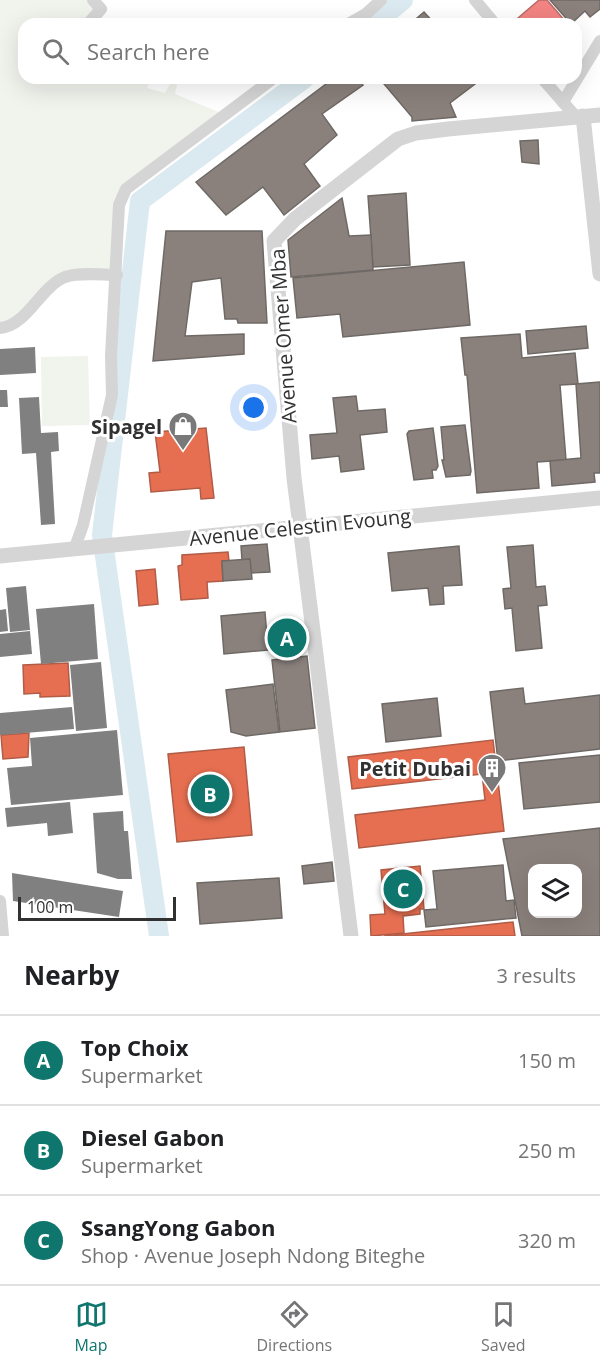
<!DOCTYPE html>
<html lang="en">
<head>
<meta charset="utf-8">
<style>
	:root { --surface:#fff; --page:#f2f2f2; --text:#202124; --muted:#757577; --line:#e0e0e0; --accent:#0f766e }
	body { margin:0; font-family:"Open Sans",sans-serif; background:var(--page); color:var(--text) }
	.controls { position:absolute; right:18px; bottom:18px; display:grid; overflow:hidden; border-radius:12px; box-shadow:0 6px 24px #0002 }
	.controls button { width:54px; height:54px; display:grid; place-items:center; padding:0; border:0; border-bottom:2px solid var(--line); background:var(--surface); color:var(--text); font:30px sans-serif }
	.scale { position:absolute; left:18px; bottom:15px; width:158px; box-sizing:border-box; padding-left:6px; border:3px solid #313131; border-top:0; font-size:16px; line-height:21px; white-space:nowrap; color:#313131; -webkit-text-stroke:4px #fff; paint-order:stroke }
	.you { position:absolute; left:254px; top:408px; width:21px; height:21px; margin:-15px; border:4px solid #fff; border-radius:50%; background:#1a73e8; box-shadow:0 0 0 9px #1a73e833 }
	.badge { display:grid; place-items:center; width:39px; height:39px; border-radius:50%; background:var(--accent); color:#fff; font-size:20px; font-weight:700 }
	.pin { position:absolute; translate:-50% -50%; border:3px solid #fff; box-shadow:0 2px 6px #0006 }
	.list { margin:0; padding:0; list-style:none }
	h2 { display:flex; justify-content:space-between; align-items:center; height:78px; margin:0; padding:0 24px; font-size:26px }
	h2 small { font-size:20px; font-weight:400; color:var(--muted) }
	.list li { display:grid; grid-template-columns:39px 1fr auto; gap:18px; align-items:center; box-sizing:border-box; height:90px; padding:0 24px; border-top:2px solid var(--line) }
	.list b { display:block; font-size:22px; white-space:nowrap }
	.list p { margin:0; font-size:20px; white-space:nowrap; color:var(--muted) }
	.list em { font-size:20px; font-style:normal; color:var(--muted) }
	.icon { flex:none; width:33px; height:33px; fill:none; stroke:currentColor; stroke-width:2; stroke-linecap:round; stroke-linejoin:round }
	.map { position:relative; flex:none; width:600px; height:936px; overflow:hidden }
	.search { position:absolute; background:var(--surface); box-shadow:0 6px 24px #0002; left:18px; right:18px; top:18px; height:66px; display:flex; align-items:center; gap:15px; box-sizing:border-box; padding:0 21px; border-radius:18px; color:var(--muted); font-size:22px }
	.sheet { height:348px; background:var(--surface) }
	nav { display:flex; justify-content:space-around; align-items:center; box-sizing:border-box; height:84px; border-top:2px solid var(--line); background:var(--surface); font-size:16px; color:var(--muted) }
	nav a { display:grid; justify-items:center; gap:3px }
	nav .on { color:var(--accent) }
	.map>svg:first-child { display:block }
	.green { fill:#f1f3ed }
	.shops { fill:#e76f51; stroke:#b05c47; stroke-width:1.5 }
	.health { fill:#f28482; stroke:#b86b6a; stroke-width:1.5 }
	.industry { fill:#8a817c; stroke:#6f6966; stroke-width:1.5; fill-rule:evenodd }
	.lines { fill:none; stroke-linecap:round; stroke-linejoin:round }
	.river { stroke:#dbeaf0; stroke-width:20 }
	.building { fill:#808080 }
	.minor { stroke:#d5d5d5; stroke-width:12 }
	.tertiary { stroke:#d5d5d5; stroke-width:15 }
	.labels { text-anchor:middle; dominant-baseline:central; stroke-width:6; stroke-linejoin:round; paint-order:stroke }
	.street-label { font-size:20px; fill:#313131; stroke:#fff }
	.poi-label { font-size:20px; font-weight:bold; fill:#313131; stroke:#fff; text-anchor:end }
</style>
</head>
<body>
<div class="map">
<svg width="600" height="936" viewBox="0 0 600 936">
	<rect width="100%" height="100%" fill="#fff"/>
	<!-- green -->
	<g class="green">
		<polygon points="0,0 93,0 101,9 88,24 24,24 24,78 151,78 147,88 165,93 170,84 177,84 175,94 226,115 126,189 117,275 66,277 0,328"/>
		<polygon points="88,356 90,425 42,426 41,357"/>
	</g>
	<!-- shops -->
	<g class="shops">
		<polygon points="206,428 214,498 201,499 200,488 151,492 149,473 160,472 155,432"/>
		<polygon points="228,552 229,561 222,561 223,581 207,582 208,598 181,600 178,566 182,565 182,555"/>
		<polygon points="155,569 158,604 139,606 136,571"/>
		<polygon points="68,663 70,696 40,697 40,693 24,694 23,665"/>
		<polygon points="29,733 28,757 3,759 1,735"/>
		<polygon points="493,740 504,831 359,848 355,815 485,800 482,774 352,789 348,757"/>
		<polygon points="244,747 252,835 177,842 168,754"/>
		<polygon points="420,866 424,909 420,909 420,914 403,916 404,933 371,936 370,915 385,914 381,870"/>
		<polygon points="513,922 515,936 384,936"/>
	</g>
	<!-- health -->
	<polygon class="health" points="539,0 547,0 566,22 524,24 518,18"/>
	<!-- industry -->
	<g class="industry">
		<polygon points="550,0 600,0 600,9 590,17 585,11 571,24"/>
		<polygon points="424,12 435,24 410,24"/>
		<polygon points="334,78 357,78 363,85 322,114 337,135 304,164 320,186 284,215 263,187 226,215 196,182"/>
		<polygon points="379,78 483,78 450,103 456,117 412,121 412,117"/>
		<polygon points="538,140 539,164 522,162 520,141"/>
		<polygon points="406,193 410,265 373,267 368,196"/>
		<polygon points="342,198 349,236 371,235 373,270 291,277 288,240"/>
		<polygon points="166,231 262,231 267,323 238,323 237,319 225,319 221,278 192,282 185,336 244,334 244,354 153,361"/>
		<polygon points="464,262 470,325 343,337 340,314 297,318 293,278"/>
		<polygon points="586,326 588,348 528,354 526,331"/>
		<polygon points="520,334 522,358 575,353 578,384 560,385 566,460 537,462 539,488 477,493 467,375 465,375 461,338"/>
		<polygon points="600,382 600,473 594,473 595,482 552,486 550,461 581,458 576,384"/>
		<polygon points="356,396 358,411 385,409 387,432 360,435 364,469 341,472 339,456 312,459 310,435 337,433 333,398"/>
		<polygon points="465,425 471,471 470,475 446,477 442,460 444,460 441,427"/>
		<polygon points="433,428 438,466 436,470 432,470 433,478 414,480 407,434 409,431"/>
		<polygon points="267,544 270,572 251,573 250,559 242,560 241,546"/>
		<polygon points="533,545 536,587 545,586 547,605 538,606 542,648 516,651 512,608 505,609 503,589 511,588 507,547"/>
		<polygon points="459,546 462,585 443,586 444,604 430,605 428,588 392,591 388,553"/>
		<polygon points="250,559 252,579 223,581 222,561"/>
		<polygon points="265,612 268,650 224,654 221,616"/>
		<polygon points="307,656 315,728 280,732 272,660"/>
		<polygon points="273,684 279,732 246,736 231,732 226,690"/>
		<polygon points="523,688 525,704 600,695 600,749 498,761 490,692"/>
		<polygon points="437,698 441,736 386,742 382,704"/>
		<polygon points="600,755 600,802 524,809 519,763"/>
		<path d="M600 828V936H522L503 839ZM532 868H578V914H532Z"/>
		<polygon points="332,862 334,881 304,884 302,866"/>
		<polygon points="503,865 506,901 514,900 516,918 426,927 424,910 437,909 433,871"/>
		<polygon points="279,878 282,918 200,924 197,883"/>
	</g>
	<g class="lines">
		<!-- river -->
		<g class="river">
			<polyline points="374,24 403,0"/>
			<polyline points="159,936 102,535 140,201 305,78"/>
		</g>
	</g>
	<!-- building -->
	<g class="building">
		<polygon points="35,347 36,373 0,375 0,349"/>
		<polygon points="0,390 7,390 8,407 0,407"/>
		<polygon points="39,397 41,433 58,432 59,451 51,452 55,524 41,525 36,453 22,454 19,398"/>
		<polygon points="26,586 30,630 10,632 6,588"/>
		<polygon points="94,604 98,659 41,664 36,609"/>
		<polygon points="6,609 8,631 0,632 0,610"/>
		<polygon points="30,631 32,654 0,657 0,634"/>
		<polygon points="101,662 107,728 76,731 70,665"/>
		<polygon points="72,707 74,729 0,735 0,713"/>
		<polygon points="117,730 123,795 11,805 7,768 32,766 30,738"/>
		<polygon points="70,802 73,833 48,836 47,823 7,827 5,808"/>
		<polygon points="123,811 124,831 128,831 132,879 118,879 97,873 93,813"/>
		<polygon points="12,873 123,891 119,917 13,901"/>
	</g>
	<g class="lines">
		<!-- minor -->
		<g class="minor">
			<polyline points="475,0 495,24"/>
			<polyline points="88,24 101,9 93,0"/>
			<polyline points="348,24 366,14 381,0"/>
			<polyline points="542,78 576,117"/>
			<polyline points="563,102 600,41"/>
			<path d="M0 328C27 326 40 287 65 277 79 272 102 275 117 275"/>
			<polyline points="74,550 83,525 112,395 111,356 119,205 126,189 274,78"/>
			<polyline points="0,901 3,936"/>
		</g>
		<!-- tertiary -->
		<g class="tertiary">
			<polyline points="583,116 600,274"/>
			<polyline points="0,556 600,498"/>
			<polyline points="351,936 294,478 274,241 295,219 398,139 416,133 448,129 600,115"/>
		</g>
	</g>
	<!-- icons -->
	<defs>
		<g id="shop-pin" transform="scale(1.5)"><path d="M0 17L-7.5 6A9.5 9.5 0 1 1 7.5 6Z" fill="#797979" stroke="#fff"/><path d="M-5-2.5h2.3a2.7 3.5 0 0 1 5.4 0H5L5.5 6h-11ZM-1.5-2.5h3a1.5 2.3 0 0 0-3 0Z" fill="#fff"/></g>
		<g id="building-pin" transform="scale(1.5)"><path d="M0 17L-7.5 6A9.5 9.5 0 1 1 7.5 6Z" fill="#797979" stroke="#fff"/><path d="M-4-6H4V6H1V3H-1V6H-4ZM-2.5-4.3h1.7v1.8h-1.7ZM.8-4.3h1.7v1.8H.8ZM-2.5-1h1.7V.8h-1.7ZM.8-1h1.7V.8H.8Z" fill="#fff"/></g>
	</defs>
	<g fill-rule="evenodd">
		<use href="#shop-pin" x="183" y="426"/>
		<use href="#building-pin" x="492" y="768"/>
	</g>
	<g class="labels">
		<!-- street labels -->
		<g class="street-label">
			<text transform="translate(283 336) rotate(-94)">Avenue Omer Mba</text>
			<text transform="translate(300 527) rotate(-6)">Avenue Celestin Evoung</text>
		</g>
		<!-- poi labels -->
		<g class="poi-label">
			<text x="162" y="426">Sipagel</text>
			<text x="471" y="768">Petit Dubai</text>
		</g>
	</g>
</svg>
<div class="controls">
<button><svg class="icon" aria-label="layers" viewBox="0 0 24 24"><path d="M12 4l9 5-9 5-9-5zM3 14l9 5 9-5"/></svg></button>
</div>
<div class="scale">100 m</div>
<div class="you"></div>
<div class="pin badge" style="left:287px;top:638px">A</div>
<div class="pin badge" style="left:210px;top:794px">B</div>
<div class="pin badge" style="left:403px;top:889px">C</div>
<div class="search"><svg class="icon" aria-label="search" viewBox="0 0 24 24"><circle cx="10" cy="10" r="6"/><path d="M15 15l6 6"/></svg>Search here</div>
</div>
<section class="sheet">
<h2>Nearby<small>3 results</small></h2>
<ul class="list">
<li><span class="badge">A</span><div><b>Top Choix</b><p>Supermarket</p></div><em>150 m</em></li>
<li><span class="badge">B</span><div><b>Diesel Gabon</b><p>Supermarket</p></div><em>250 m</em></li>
<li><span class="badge">C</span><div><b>SsangYong Gabon</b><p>Shop · Avenue Joseph Ndong Biteghe</p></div><em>320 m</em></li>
</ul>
</section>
<nav>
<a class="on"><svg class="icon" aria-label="map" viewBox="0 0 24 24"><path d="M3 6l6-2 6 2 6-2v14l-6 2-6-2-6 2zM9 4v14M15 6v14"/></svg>Map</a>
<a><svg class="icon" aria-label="directions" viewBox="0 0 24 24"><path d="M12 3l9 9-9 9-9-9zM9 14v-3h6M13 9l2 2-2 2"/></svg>Directions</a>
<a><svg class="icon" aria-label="saved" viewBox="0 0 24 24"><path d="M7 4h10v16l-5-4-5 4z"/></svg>Saved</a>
</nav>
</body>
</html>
